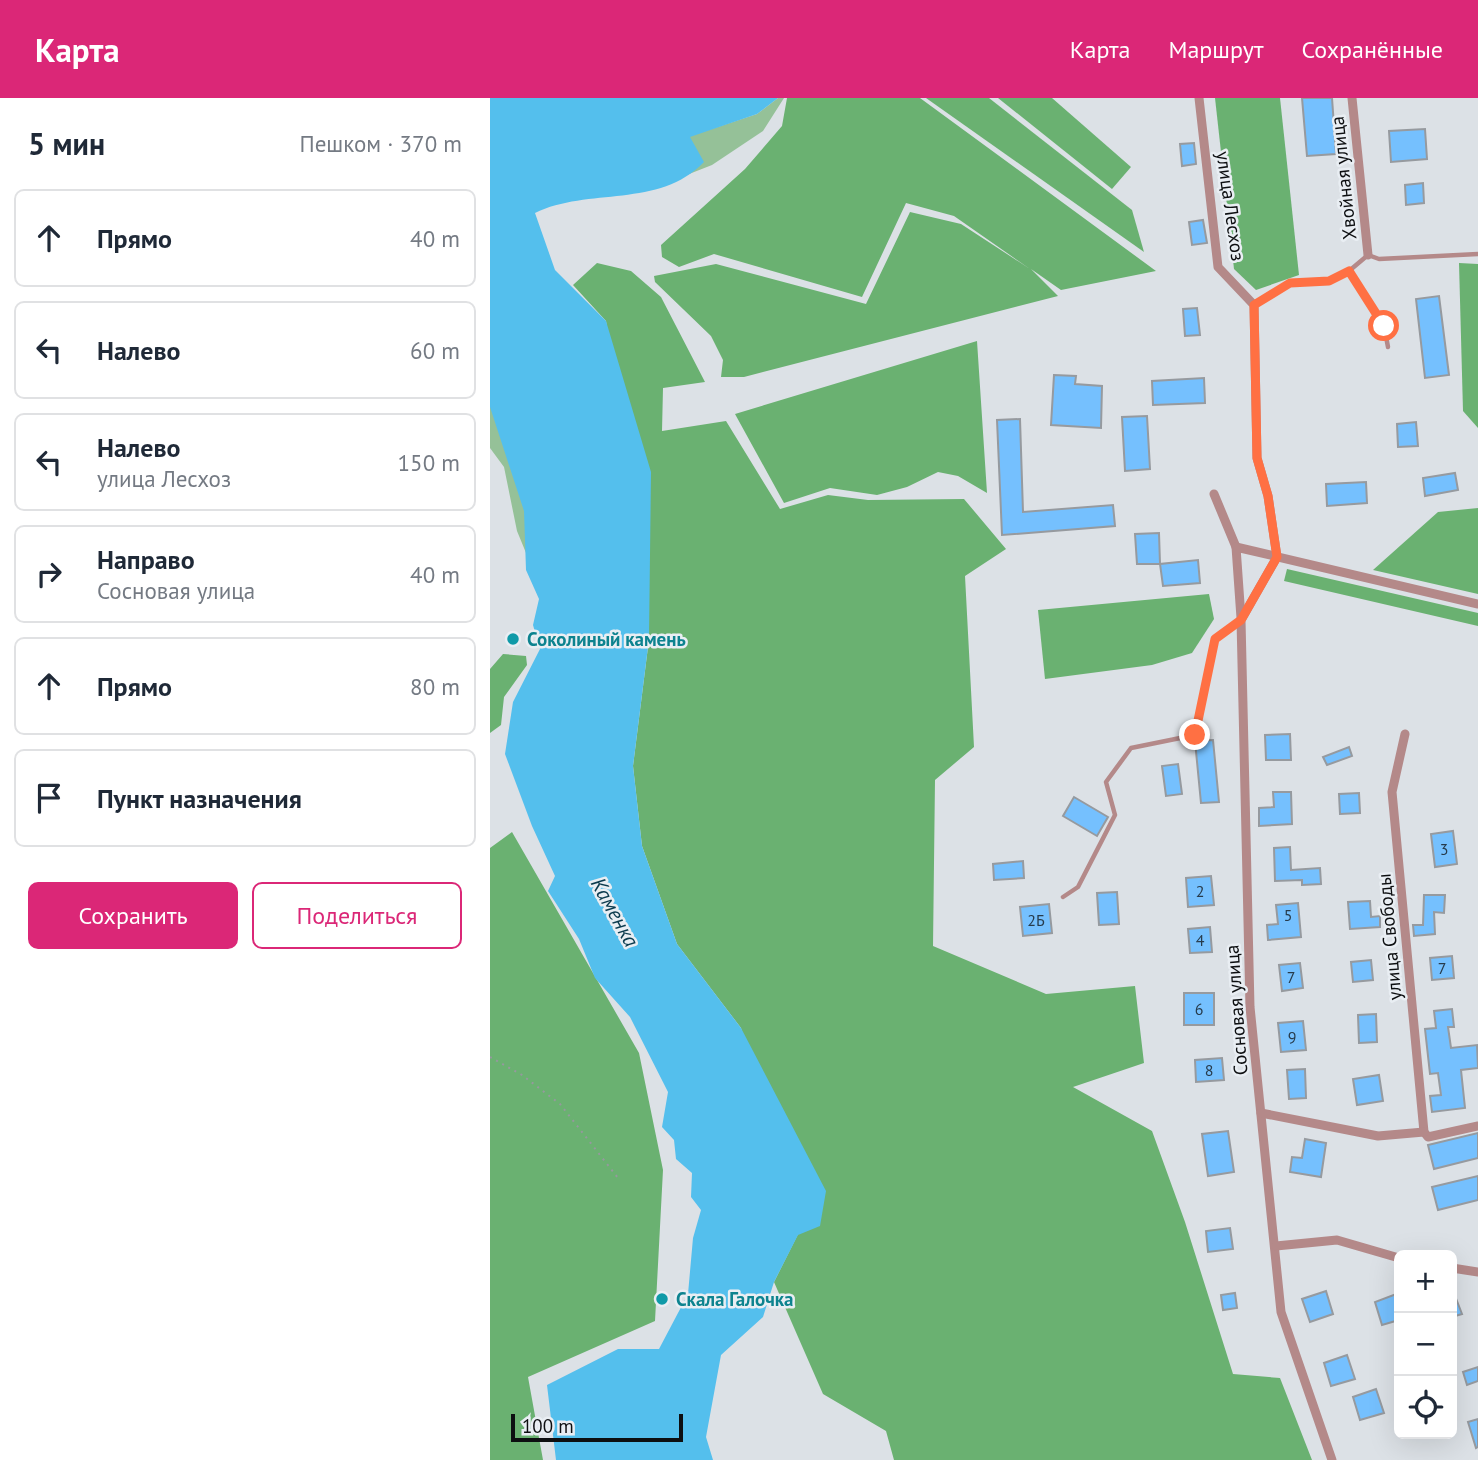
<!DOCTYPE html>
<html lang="ru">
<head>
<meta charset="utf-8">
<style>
	:root { --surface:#fff; --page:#f2f2f3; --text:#1f2937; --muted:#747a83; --line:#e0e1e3; --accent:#db2777 }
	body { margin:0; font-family:"PT Sans",sans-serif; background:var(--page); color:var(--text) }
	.controls { position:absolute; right:21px; bottom:21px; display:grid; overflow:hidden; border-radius:10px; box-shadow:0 7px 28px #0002 }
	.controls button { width:63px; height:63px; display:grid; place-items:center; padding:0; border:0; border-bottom:2px solid var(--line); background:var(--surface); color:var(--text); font:35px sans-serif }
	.scale { position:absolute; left:21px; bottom:18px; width:172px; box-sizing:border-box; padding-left:7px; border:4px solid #0d0f11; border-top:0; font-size:19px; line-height:24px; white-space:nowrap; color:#0d0f11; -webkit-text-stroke:5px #e9eef3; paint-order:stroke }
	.stop { position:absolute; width:21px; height:21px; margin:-16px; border:5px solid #ff7043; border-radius:50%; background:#fff }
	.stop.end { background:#ff7043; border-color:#fff; box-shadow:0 2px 7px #0008 }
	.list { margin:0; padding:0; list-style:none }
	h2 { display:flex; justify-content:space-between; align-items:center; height:91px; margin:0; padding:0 28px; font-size:30px }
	h2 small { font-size:23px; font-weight:400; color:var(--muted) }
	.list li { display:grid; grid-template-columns:46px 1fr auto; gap:21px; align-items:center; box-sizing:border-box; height:98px; margin:0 14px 14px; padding:0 14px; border:2px solid var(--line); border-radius:10px }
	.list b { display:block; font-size:26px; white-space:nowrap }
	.list p { margin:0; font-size:23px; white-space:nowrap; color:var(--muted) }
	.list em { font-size:23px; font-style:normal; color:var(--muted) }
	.actions { display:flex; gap:14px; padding:21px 28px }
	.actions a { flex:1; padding:16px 0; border:2px solid var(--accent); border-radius:10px; text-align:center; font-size:24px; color:var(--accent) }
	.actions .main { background:var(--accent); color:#fff }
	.icon { flex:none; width:38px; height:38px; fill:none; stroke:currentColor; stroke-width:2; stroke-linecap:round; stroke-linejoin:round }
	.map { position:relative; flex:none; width:988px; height:1362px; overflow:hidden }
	header { display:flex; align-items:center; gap:42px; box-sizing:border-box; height:98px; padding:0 35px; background:var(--accent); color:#fff }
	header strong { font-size:33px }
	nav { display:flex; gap:38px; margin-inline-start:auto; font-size:24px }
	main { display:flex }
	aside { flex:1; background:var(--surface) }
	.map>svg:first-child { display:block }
	.green { fill:#95c198 }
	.forest { fill:#6ab171 }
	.water { fill:#54bfed }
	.building { fill:#75c0fe; stroke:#969a9f; stroke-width:2 }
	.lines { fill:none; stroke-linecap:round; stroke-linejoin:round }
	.path { stroke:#95999d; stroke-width:2; stroke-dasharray:2 5; stroke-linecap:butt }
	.lane { stroke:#b48989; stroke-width:4.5 }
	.street { stroke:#b48989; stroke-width:9 }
	.route { stroke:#ff7043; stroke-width:9 }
	.culture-dot { fill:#0f9aa8; stroke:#e9eef3; stroke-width:2.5 }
	.labels { text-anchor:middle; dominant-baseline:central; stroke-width:5; stroke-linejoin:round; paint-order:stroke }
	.number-label { font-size:16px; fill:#273b4c }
	.street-label { font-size:19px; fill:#0d0f11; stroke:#e9eef3 }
	.culture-label { font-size:19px; font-weight:bold; fill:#0d838f; stroke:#e9eef3; text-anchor:start }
	.water-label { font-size:21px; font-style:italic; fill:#0b3b4e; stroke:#e9eef3 }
</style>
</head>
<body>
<header>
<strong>Карта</strong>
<nav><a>Карта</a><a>Маршрут</a><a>Сохранённые</a></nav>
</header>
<main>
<aside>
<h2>5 мин<small>Пешком · 370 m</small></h2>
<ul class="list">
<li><svg class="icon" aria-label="ahead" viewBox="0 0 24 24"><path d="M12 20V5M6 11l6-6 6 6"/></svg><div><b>Прямо</b></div><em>40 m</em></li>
<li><svg class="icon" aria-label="left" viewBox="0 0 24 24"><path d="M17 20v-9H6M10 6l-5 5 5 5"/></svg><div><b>Налево</b></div><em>60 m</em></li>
<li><svg class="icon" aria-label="left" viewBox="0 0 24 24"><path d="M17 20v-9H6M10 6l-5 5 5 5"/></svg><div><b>Налево</b><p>улица Лесхоз</p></div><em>150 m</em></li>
<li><svg class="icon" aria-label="right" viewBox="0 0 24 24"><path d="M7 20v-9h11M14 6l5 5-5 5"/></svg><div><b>Направо</b><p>Сосновая улица</p></div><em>40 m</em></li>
<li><svg class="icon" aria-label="ahead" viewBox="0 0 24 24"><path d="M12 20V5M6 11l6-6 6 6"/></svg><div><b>Прямо</b></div><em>80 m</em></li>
<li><svg class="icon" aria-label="arrive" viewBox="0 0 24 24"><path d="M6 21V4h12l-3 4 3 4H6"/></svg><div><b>Пункт назначения</b></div></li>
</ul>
<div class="actions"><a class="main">Сохранить</a><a>Поделиться</a></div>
</aside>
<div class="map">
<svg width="988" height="1362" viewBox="0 0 988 1362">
	<rect width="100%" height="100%" fill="#dce1e6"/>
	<!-- green -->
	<g class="green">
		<polygon points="288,0 294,0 273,33 222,67 166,89 67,105 79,78 267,16"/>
		<polygon points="0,289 37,400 41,467 27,433 14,369 0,350"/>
	</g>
	<!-- forest -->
	<g class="forest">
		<polygon points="297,0 430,0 666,173 571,192 541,171 568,198 254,279 231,279 233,262 221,238 165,184 164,178 226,166 376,206 420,114 471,126 540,171 464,118 416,105 372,199 224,156 189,169 172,159 171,147 255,71 292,28"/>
		<polygon points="436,0 499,0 642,112 654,154"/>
		<polygon points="508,0 562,0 641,69 622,91"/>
		<polygon points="725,0 790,0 809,177 766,192 744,171"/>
		<polygon points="107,165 141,173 171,199 215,284 173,290 172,333 236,323 290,411 338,397 378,402 474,401 516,451 475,478 484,649 445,682 443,848 556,896 645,888 654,965 583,989 662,1033 695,1124 743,1276 790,1280 822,1362 404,1362 396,1333 333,1296 284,1184 308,1136 251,930 187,846 152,748 143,668 159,541 116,223 83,187"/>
		<polygon points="969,165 988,166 988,330 973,313"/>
		<polygon points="487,243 497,395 468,378 448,374 417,389 387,397 340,390 294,405 245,316"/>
		<polygon points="988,410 988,496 883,472 948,414"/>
		<polygon points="797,471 988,515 988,528 794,483"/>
		<polygon points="719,496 724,521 702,555 662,567 555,581 548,512"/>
		<polygon points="13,556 36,558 37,567 14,599 11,627 0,635 0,571"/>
		<polygon points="22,734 149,955 173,1072 165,1223 38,1279 53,1362 0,1362 0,750"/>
	</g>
	<!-- water -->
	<path class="water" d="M0 0H288L267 16 200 39 214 64C169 111 98 89 45 115L65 172 116 223 161 374 159 541 143 668 152 748 187 846 251 930 336 1093 330 1128 308 1137 284 1184 273 1219 231 1257 216 1339 223 1362H66L57 1287 128 1251H169L198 1196 203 1140 211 1112 201 1099 202 1075 186 1061 184 1042 172 1029 178 994 140 919 105 880 89 841 58 793 65 778 42 728 15 656 23 604 50 551 43 527 49 501 36 472 34 413 0 309Z"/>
	<!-- building -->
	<g class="building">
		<polygon points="812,0 842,0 846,56 817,58"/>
		<polygon points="935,31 937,61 901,64 899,33"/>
		<polygon points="704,45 706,66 692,68 690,46"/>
		<polygon points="933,85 934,105 916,107 915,87"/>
		<polygon points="713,122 717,145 702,147 699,124"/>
		<polygon points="949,198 959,277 935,280 926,201"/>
		<polygon points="707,210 710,237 695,238 693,211"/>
		<polygon points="564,277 586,278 585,286 612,288 611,330 561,327"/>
		<polygon points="714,280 715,305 663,307 662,283"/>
		<polygon points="657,318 660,371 635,373 632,319"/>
		<polygon points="530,321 533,414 623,407 625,428 512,437 507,322"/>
		<polygon points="926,324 928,348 908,349 907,326"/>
		<polygon points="965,375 968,392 935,398 933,380"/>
		<polygon points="876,384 877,405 837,408 836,386"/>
		<polygon points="669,435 670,466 647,466 645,436"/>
		<polygon points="708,462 710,485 673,488 670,466"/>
		<polygon points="800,636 801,662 776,662 775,637"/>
		<polygon points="723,642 729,704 711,705 705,643"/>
		<polygon points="859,649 862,658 837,667 833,659"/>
		<polygon points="688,666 692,696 676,698 672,668"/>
		<polygon points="783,694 801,694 802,726 769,728 769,710 784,709"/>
		<polygon points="869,695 870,715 850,716 849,696"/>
		<polygon points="584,699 618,719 607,738 573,718"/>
		<polygon points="963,733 967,766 945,769 941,736"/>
		<polygon points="800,749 801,772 830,770 831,786 812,787 812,782 785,783 784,750"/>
		<polygon points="533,763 534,780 504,782 503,766"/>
		<polygon points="721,778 724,807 698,809 696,780"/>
		<polygon points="627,794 629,826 609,827 607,795"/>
		<polygon points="934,797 955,797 954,815 944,814 945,836 924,838 923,827 933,827"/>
		<polygon points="880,803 881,819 890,818 890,829 860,831 858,804"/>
		<polygon points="808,805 811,839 778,842 777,827 788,826 786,807"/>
		<polygon points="559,806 562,835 533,838 530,809"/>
		<polygon points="720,829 722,854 700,855 698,831"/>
		<polygon points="962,858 964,880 942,882 940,860"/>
		<polygon points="881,862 883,882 863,884 861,864"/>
		<polygon points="810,865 813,890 792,893 789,867"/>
		<rect x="694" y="895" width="30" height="32"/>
		<polygon points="962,911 964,929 958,929 961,950 987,947 988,970 971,972 975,1010 942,1014 940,998 951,997 948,975 940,976 935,931 946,930 944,913"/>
		<polygon points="886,916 887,944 869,945 868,917"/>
		<polygon points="813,923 816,952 791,954 788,925"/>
		<polygon points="732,960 734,982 706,984 705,962"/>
		<polygon points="815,971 816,1000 799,1001 797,972"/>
		<polygon points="889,977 893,1003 867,1007 863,981"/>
		<polygon points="738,1033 744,1074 718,1078 712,1036"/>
		<polygon points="988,1035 988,1060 944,1071 938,1047"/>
		<polygon points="815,1041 836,1045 831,1079 800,1074 802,1059 812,1060"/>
		<polygon points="988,1078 988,1102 948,1112 942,1089"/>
		<polygon points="740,1130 743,1151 718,1154 716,1133"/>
		<polygon points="962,1190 972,1216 962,1219"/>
		<polygon points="836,1193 843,1216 820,1224 812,1201"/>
		<polygon points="745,1195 747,1210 733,1212 731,1197"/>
		<polygon points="909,1195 909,1222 892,1227 885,1204"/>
		<polygon points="857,1257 865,1281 841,1288 834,1265"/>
		<polygon points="988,1269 988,1283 977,1287 973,1274"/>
		<polygon points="886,1291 894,1315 870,1322 863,1299"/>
		<polygon points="988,1321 988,1349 986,1350 978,1324"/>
	</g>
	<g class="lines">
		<!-- path -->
		<polyline class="path" points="0,959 32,977 70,1006 128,1080"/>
		<!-- lane -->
		<g class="lane">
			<polyline points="859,173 894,228 898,249"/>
			<polyline points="764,207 800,185 839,183 859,173 878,157 889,161 988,156"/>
			<polyline points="573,799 588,789 625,717 616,684 641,650 705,637 725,541 750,523"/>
		</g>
		<!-- street -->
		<g class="street">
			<polyline points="709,0 728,169 764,207 767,360 778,398 787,459"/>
			<polyline points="862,0 878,157"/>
			<polyline points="724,396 746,449"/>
			<polyline points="787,459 751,522 760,909 791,1214 842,1362"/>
			<polyline points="751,520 746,449 988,506"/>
			<polyline points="915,636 902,694 934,1034 938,1039 988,1028"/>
			<polyline points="771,1015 888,1038 934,1034"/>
			<polyline points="786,1148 847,1142 909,1160"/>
			<polyline points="962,1170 988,1174"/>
		</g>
	</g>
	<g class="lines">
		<!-- route -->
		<polyline class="route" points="705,637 725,541 751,522 787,459 778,398 767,360 764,207 800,185 839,183 859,173 894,228"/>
	</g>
	<!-- markers -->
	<g class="culture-dot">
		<circle cx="23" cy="541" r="7"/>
		<circle cx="172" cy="1201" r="7"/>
	</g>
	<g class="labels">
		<!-- number labels -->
		<g class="number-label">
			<text x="954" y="751">3</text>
			<text x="710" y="793">2</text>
			<text x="798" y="817">5</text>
			<text x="546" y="822">2Б</text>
			<text x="710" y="842">4</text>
			<text x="952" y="870">7</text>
			<text x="801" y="879">7</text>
			<text x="709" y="911">6</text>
			<text x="802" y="939">9</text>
			<text x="719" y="972">8</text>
		</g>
		<!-- street labels -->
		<g class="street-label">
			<text transform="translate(853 80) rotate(-96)">Хвойная улица</text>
			<text transform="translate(741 108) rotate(82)">улица Лесхоз</text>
			<text transform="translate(899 839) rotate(-95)">улица Свободы</text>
			<text transform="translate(746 912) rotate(-94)">Сосновая улица</text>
		</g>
		<!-- culture labels -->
		<g class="culture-label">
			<text x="37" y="541">Соколиный камень</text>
			<text x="186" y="1201">Скала Галочка</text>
		</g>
		<!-- water labels -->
		<g class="water-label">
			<text transform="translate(125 814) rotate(61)">Каменка</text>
		</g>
	</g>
</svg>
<div class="controls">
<button>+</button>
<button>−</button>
<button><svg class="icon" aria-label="locate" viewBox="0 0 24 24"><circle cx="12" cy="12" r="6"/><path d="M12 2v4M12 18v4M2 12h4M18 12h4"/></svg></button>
</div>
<div class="scale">100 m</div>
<div class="stop" style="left:894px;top:228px"></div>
<div class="stop end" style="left:705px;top:637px"></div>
</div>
</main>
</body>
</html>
